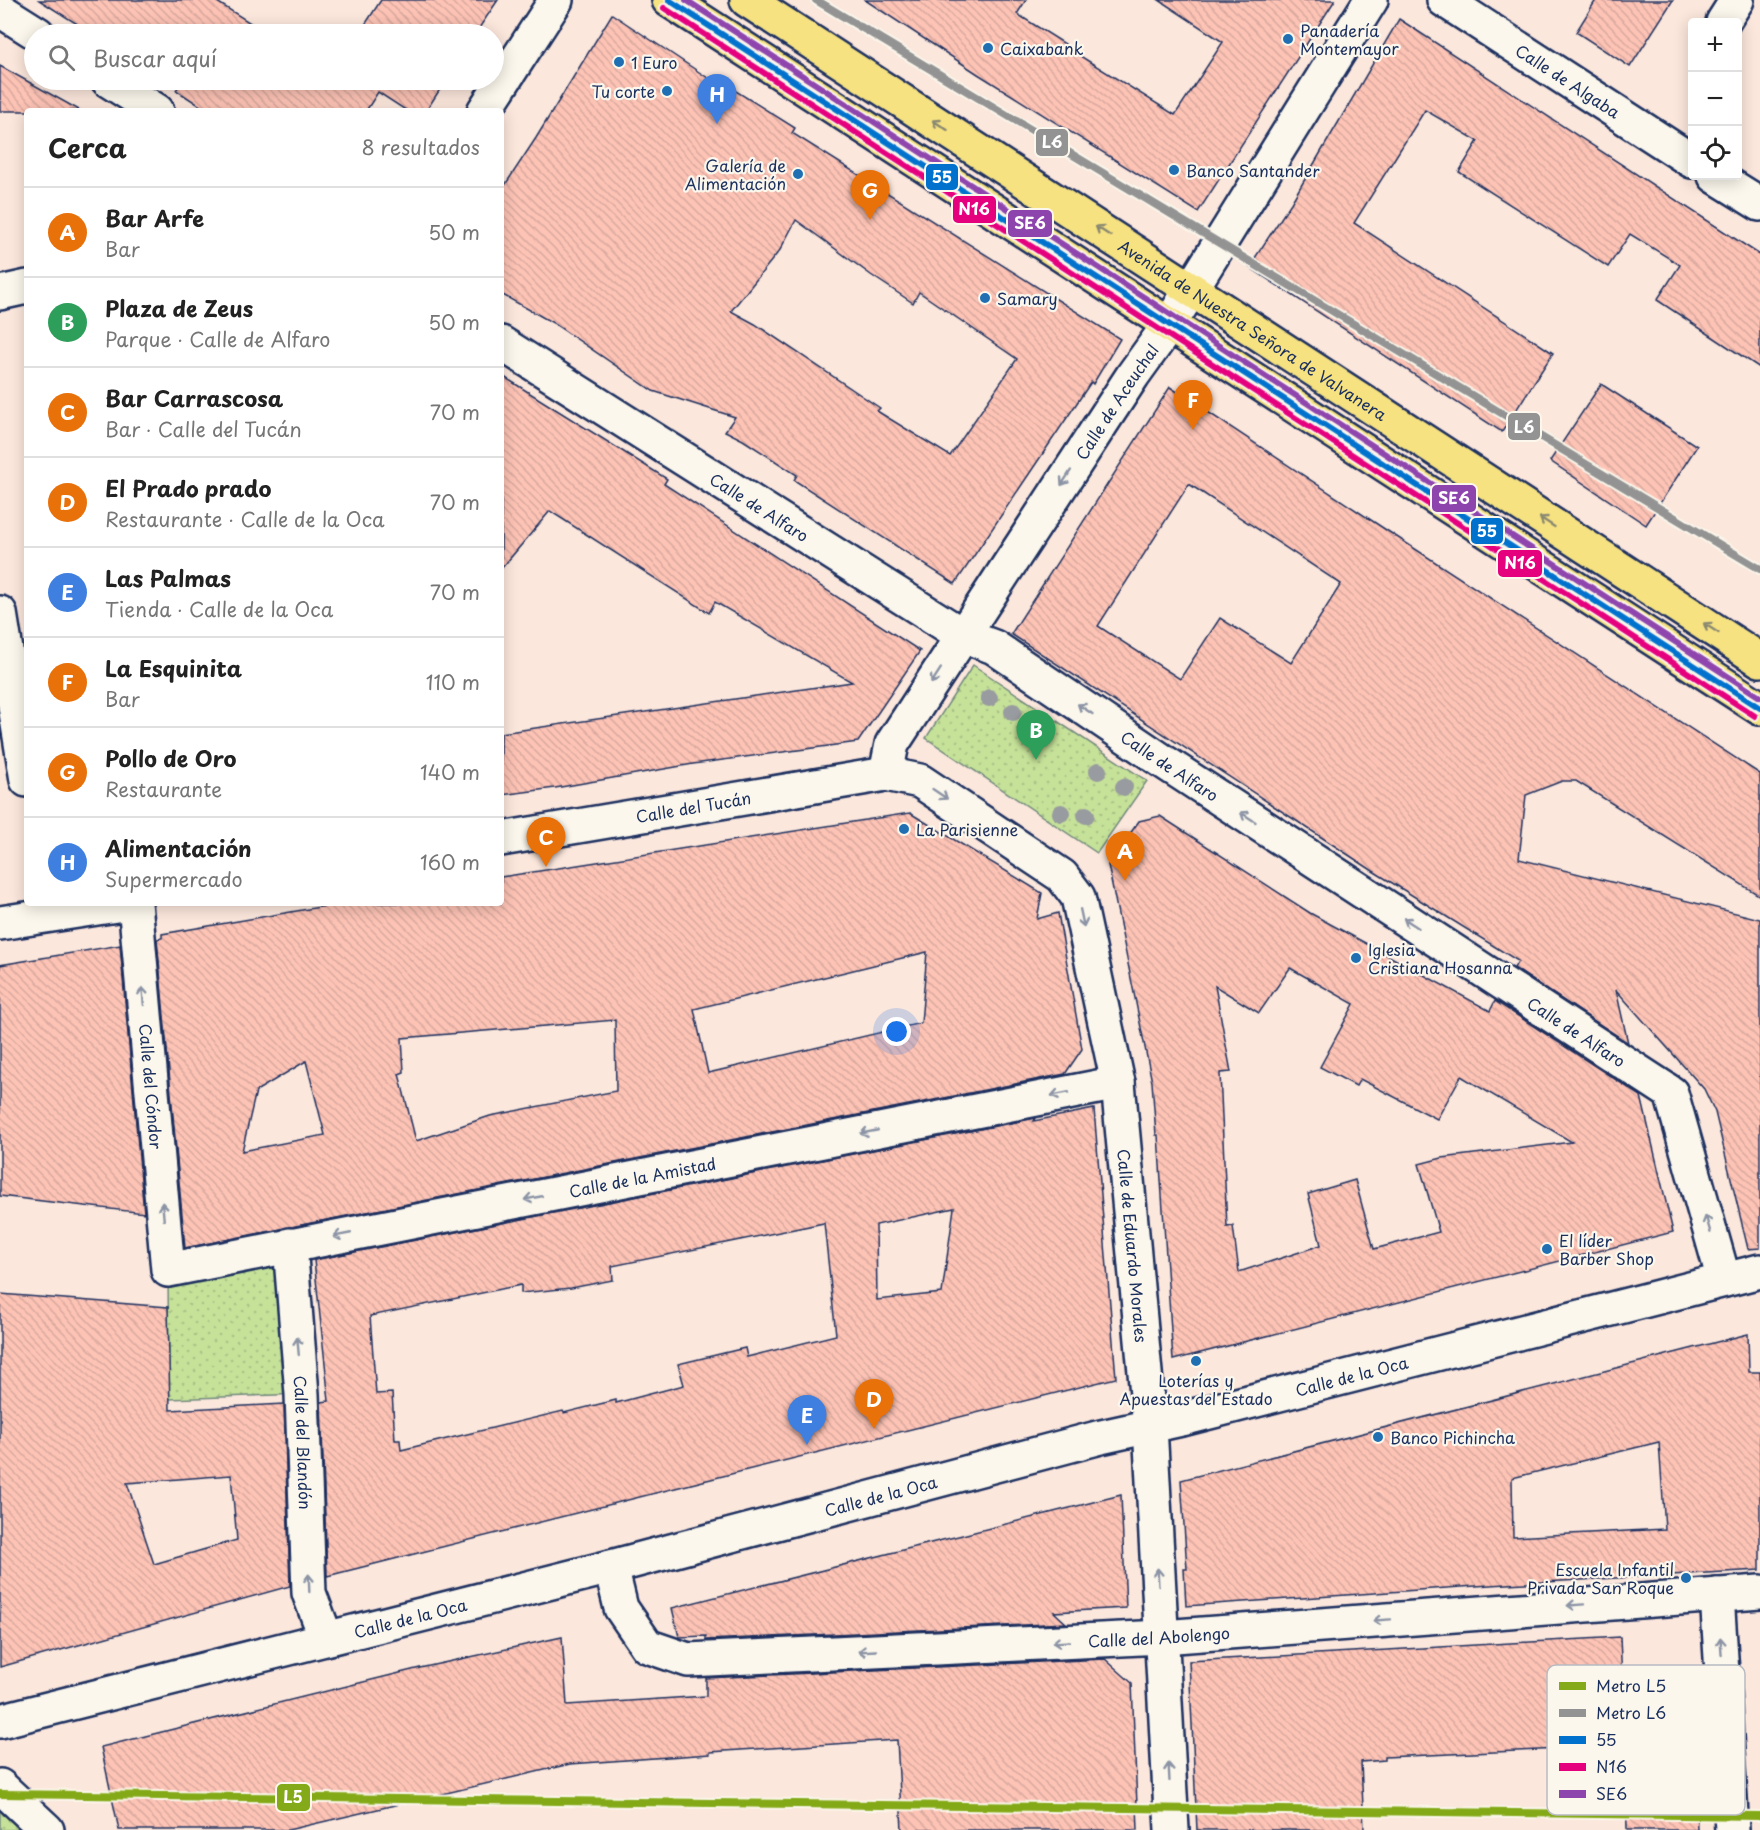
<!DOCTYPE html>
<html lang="es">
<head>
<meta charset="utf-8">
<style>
	:root { --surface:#fff; --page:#f2f2f2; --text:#222; --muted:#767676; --line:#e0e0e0; --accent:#1f6fb2 }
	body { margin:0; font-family:"Playpen Sans",sans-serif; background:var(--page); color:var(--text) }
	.controls { position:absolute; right:18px; top:18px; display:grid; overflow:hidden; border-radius:6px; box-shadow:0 3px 15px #0003 }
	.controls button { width:54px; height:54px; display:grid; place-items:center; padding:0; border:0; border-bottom:2px solid var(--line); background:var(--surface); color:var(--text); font:30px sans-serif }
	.you { position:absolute; left:897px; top:1032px; width:21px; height:21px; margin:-15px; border:4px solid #fff; border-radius:50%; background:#1a73e8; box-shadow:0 0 0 9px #1a73e833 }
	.badge { display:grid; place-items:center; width:39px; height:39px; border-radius:50%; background:var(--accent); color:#fff; font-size:20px; font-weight:700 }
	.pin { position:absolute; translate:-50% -50px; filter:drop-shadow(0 2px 3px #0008) }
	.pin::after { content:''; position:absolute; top:32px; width:21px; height:18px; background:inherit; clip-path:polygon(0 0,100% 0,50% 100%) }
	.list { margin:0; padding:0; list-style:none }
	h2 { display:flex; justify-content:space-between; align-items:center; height:78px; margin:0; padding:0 24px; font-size:26px }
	h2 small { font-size:20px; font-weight:400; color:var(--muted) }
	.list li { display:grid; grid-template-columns:39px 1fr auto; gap:18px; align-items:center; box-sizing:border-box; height:90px; padding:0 24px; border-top:2px solid var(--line) }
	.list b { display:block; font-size:22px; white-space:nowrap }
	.list p { margin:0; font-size:20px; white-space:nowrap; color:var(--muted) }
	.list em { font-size:20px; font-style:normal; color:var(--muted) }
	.icon { flex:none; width:33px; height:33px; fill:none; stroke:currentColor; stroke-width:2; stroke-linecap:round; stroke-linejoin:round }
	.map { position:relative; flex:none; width:1760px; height:1830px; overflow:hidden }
	.search { position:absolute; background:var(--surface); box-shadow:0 3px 15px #0003; left:24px; top:24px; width:480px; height:66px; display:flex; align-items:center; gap:15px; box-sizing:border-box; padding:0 21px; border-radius:33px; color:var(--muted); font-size:22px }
	.panel { position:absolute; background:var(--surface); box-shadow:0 3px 15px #0003; left:24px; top:108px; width:480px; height:798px; border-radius:6px }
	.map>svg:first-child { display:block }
	.grass { fill:url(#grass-dots); stroke:#70887c; stroke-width:1.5 }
	.building { fill:url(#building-back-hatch); stroke:#1b2f5e; stroke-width:1.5; fill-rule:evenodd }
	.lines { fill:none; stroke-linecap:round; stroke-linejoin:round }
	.minor-casing { stroke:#1b2f5e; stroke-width:38 }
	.major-casing { stroke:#1b2f5e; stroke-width:38 }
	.minor { stroke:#fbf7ec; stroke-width:33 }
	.major { stroke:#f7e281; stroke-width:33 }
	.bus-1-casing { stroke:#fbf7ec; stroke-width:10 }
	.bus-2-casing { stroke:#fbf7ec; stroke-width:10 }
	.bus-3-casing { stroke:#fbf7ec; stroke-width:10 }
	.bus-1 { stroke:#0072ce; stroke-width:6 }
	.bus-2 { stroke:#e5007d; stroke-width:6 }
	.bus-3 { stroke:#8e44ad; stroke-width:6 }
	.metro-1-casing { stroke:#fbf7ec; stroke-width:12 }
	.metro-2-casing { stroke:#fbf7ec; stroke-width:12 }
	.metro-1 { stroke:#84a919; stroke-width:8 }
	.metro-2 { stroke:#939393; stroke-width:8 }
	.tree { fill:#989b9f }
	.oneway { stroke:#898870 }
	.oneway2 { stroke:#8b93a5 }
	.poi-dot { fill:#1f6fb2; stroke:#fbf7ec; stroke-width:2 }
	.labels { text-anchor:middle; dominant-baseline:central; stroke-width:4.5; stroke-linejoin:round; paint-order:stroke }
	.poi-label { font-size:16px; fill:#1b2f5e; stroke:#fbf7ec; text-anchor:start }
	.street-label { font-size:16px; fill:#1b2f5e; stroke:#fbf7ec }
	.key { fill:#fbf7ec; stroke:#b8bbc1; stroke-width:1.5 }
	.key-label { font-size:16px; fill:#1b2f5e }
	.line-badge { stroke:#fbf7ec; stroke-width:2 }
	.badge-label { font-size:16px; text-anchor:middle; font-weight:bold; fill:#fff }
</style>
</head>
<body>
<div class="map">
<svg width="1760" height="1830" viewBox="0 0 1760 1830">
	<defs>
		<pattern id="grass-dots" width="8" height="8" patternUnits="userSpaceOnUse" patternTransform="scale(1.5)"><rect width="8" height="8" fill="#c6e299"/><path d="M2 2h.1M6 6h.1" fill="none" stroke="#aac286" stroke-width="1.8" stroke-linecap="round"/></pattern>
		<pattern id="building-back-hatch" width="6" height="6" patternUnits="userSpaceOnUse" patternTransform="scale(1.5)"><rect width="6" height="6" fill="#fdc3b5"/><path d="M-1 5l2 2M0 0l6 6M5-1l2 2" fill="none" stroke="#d8a89e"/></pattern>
	</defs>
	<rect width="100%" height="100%" fill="#fce7dc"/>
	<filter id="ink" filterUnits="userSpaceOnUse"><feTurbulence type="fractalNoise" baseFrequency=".0167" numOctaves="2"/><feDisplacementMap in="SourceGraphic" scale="12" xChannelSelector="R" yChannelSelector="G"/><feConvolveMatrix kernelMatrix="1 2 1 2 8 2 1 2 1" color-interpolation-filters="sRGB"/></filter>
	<g filter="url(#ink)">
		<!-- grass -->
		<g class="grass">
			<polygon points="973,665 1147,781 1097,853 926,738"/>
			<polygon points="290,1245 302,1394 169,1399 168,1270"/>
			<polygon points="0,1786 47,1830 0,1830"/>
		</g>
		<!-- building -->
		<g class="building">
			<polygon points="39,0 214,0 268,34 93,34"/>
			<polygon points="381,0 498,0 475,34 359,34"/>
			<polygon points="865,0 1026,0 1017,14 1065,44 1064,46 1175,115 1223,42 1159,0 1335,0 1198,212 978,74"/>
			<polygon points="1596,0 1673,0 1630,67 1576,32"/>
			<path d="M612 14 726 90 728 86 795 128 792 133 1120 339 1093 384 1091 382 955 584 794 480 797 475 743 440 725 431 735 417 653 391 553 323 501 294V191L536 138ZM796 220 871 275 913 303 919 292 1017 359 950 456 877 411 880 408 755 324 731 311 780 250Z"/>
			<polygon points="1399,19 1760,255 1760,368 1657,300 1680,265 1630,234 1608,267 1459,172 1478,141 1425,110 1354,223 1553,353 1502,432 1249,267 1291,203"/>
			<polygon points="0,66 81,111 0,111"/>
			<polygon points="183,80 446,80 426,111 407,111 378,92 366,111 208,111 176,90"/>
			<polygon points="501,375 667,479 664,484 920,651 858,742 693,764 555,788 501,795 501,733 852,682 715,602 709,613 550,511 501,569"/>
			<polygon points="1601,384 1697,446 1646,525 1550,461"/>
			<path d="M1170 387 1380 526 1760 774V896L1576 781H1562L1526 795 1519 859 1760 919V1248L1748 1249 1715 1112 1704 1089 1616 990 1628 1043 1514 968 1518 961 1373 871 1011 634ZM1189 484 1341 584 1291 663 1220 618 1180 679 1098 626Z"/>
			<path d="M910 813 1042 893 1037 919 1058 913 1082 1049 1065 1074 185 1248 157 939 162 938V934L343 903H501V877ZM927 952 921 1023 708 1073 694 1009ZM615 1020 616 1091 490 1116 416 1141 399 1074 404 1072 402 1038ZM306 1061 325 1135 242 1151 256 1091Z"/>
			<path d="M1160 816 1310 913 1490 1011 1495 1001 1641 1096 1673 1232 1173 1360 1158 1135H1156L1152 1082 1108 865 1139 821ZM1290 968 1354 1004 1320 1067 1356 1086 1360 1079 1437 1119 1461 1076 1572 1142 1442 1158 1419 1164 1439 1232 1374 1249 1355 1180 1308 1194 1321 1245 1239 1272 1233 1226 1227 1227 1220 1073 1231 1072 1215 986 1259 1013Z"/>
			<polygon points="120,945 144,1213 0,1196 0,965"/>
			<path d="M1094 1109 1116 1378 707 1480 327 1576 321 1402 329 1401 314 1260 1036 1118 1034 1121ZM954 1208 942 1293 877 1300 876 1225ZM824 1223 836 1335 747 1357 745 1348 678 1364 684 1385 616 1403V1400L564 1413 563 1411 401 1450 400 1440H395L392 1393 376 1394 370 1316 521 1285V1293L571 1288 613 1280 612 1266Z"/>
			<path d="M0 1294 168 1307 170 1410 284 1404 290 1586 0 1667ZM231 1475 237 1540 154 1564 127 1483Z"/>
			<path d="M1748 1334 1749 1372H1760V1570L1490 1585 1186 1606 1184 1569H1187L1181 1480ZM1659 1442 1665 1529 1513 1537 1512 1478Z"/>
			<polygon points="1121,1495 1126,1608 1054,1612 1066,1623 706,1640 706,1636 679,1637 672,1608"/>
			<polygon points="562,1637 567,1705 706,1696 706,1678 1105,1659 1132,1683 1138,1830 902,1830 897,1740 710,1752 710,1754 570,1764 288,1830 119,1830 101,1747 420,1668"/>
			<polygon points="1620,1637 1625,1746 1385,1757 1385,1760 1361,1762 1364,1830 1197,1830 1189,1661"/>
			<polygon points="1694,1728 1697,1830 1627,1830 1625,1731"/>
		</g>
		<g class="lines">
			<!-- minor casing -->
			<g class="minor-casing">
				<g id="minor">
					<path id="s1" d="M1444 0 1692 161"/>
					<polyline points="0,10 38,34"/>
					<polyline points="1723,22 1737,0"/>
					<polyline points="108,80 157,111"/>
					<polyline points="484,111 556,0"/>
					<polyline points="1715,176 1760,204"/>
					<polyline points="0,293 27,287"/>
					<path id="s2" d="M501 343 962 635 994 647 1161 760 1671 1093 1724 1280"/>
					<polyline points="0,613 27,780"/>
					<path id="s3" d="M886 774 892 744 1133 375 1169 325 1371 0"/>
					<path id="s4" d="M501 839 886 774 920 781 1062 876 1078 897 1118 1083 1150 1426 1172 1830"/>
					<path id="s5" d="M135 903 168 1270 1118 1083"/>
					<polyline points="0,923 130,903"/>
					<path id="s6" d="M290 1245 302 1394 309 1593 326 1638"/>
					<path id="s7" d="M611 1567 621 1608 647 1646 688 1660 1162 1637 1760 1592"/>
					<polyline points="1717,1595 1732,1830"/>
					<path id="s8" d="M0 1721 611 1567 1101 1437 1182 1419 1760 1271"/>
					<polyline points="0,1786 47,1830"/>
				</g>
			</g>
			<!-- major casing -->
			<g class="major-casing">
				<g id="major">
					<polyline points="669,0 1760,708"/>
					<path id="s9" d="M747 0 1760 660"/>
				</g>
			</g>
			<!-- minor -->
			<use href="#minor" class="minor"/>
			<!-- major -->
			<use href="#major" class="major"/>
			<!-- bus-1 casing -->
			<g class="bus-1-casing">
				<polyline id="bus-1" points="669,0 1760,708"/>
			</g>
			<!-- bus-2 casing -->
			<g class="bus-2-casing">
				<polyline id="bus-2" points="664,8 1755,716"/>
			</g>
			<!-- bus-3 casing -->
			<g class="bus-3-casing">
				<polyline id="bus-3" points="686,0 1760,697"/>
			</g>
			<!-- bus-1 -->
			<use href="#bus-1" class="bus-1"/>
			<!-- bus-2 -->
			<use href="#bus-2" class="bus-2"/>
			<!-- bus-3 -->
			<use href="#bus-3" class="bus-3"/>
			<!-- metro-1 casing -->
			<g class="metro-1-casing">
				<polyline id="metro-1" points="0,1794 1760,1816"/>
			</g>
			<!-- metro-2 casing -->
			<g class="metro-2-casing">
				<polyline id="metro-2" points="816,0 1760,569"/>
			</g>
			<!-- metro-1 -->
			<use href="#metro-1" class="metro-1"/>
			<!-- metro-2 -->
			<use href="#metro-2" class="metro-2"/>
		</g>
		<!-- trees -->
		<g class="tree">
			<circle cx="989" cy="698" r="9"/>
			<circle cx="1013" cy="712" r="9"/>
			<circle cx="1098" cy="771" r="9"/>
			<circle cx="1124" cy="787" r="9"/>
			<circle cx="1061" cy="813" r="9"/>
			<circle cx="1086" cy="815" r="9"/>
		</g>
		<!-- one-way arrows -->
		<defs><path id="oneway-shaft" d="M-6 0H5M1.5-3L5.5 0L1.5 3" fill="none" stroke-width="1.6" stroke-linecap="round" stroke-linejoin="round" transform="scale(1.5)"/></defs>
		<g class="oneway">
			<use href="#oneway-shaft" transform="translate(940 125) rotate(-147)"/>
			<use href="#oneway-shaft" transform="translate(1103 231) rotate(-147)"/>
			<use href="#oneway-shaft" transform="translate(1547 522) rotate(-147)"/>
			<use href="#oneway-shaft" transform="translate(1711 628) rotate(-147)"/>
		</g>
		<g class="oneway2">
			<use href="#oneway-shaft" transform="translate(1066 478) rotate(123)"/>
			<use href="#oneway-shaft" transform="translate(936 676) rotate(123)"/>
			<use href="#oneway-shaft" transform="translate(1085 709) rotate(-146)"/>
			<use href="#oneway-shaft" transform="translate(940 794) rotate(34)"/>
			<use href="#oneway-shaft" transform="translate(1248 817) rotate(-147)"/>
			<use href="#oneway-shaft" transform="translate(1082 918) rotate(78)"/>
			<use href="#oneway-shaft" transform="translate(1411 923) rotate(-147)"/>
			<use href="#oneway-shaft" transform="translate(143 996) rotate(-95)"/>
			<use href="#oneway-shaft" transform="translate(1060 1094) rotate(169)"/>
			<use href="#oneway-shaft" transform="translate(869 1132) rotate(169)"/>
			<use href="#oneway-shaft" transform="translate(533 1198) rotate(169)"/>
			<use href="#oneway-shaft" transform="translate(163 1211) rotate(-95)"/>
			<use href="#oneway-shaft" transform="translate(1708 1224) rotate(-106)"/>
			<use href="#oneway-shaft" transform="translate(342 1235) rotate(169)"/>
			<use href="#oneway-shaft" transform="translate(298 1346) rotate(-95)"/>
			<use href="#oneway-shaft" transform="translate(1158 1577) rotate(-93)"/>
			<use href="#oneway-shaft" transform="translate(309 1583) rotate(-92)"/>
			<use href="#oneway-shaft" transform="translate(1576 1605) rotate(176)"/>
			<use href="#oneway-shaft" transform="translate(1382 1620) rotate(176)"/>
			<use href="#oneway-shaft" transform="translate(1061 1642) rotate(177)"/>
			<use href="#oneway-shaft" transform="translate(1721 1646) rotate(-94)"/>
			<use href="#oneway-shaft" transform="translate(867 1651) rotate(177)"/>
			<use href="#oneway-shaft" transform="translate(1169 1772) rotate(-93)"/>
		</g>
	</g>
	<!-- markers -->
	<g class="poi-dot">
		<circle cx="1288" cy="39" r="6"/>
		<circle cx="988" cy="48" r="6"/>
		<circle cx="619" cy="62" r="6"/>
		<circle cx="667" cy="91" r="6"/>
		<circle cx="1174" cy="170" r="6"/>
		<circle cx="798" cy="174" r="6"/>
		<circle cx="985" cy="298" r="6"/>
		<circle cx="904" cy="829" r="6"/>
		<circle cx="1356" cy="958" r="6"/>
		<circle cx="1547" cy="1249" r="6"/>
		<circle cx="1196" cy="1361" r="6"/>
		<circle cx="1378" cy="1437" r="6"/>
		<circle cx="1686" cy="1578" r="6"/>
	</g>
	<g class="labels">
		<!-- poi labels -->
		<g class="poi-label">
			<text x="1300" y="30">Panadería<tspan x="1300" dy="18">Montemayor</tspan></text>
			<text x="1000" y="48">Caixabank</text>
			<text x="631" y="62">1 Euro</text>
			<text x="655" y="91" text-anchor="end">Tu corte</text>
			<text x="786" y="165" text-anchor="end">Galería de<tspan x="786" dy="18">Alimentación</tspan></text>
			<text x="1186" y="170">Banco Santander</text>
			<text x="997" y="298">Samary</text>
			<text x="916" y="829">La Parisienne</text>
			<text x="1368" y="949">Iglesia<tspan x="1368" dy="18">Cristiana Hosanna</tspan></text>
			<text x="1559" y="1240">El líder<tspan x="1559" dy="18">Barber Shop</tspan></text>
			<text x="1196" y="1380" text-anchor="middle">Loterías y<tspan x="1196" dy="18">Apuestas del Estado</tspan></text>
			<text x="1390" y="1437">Banco Pichincha</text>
			<text x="1674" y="1569" text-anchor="end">Escuela Infantil<tspan x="1674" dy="18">Privada San Roque</tspan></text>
		</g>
		<!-- street labels -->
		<g class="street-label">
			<text stroke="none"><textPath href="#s1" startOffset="148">Calle de Algaba</textPath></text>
			<text stroke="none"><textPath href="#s9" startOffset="604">Avenida de Nuestra Señora de Valvanera</textPath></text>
			<text stroke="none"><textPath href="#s3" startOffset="440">Calle de Aceuchal</textPath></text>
			<text stroke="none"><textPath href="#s2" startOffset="306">Calle de Alfaro</textPath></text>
			<text stroke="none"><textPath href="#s2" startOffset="792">Calle de Alfaro</textPath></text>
			<text stroke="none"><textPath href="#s4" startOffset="195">Calle del Tucán</textPath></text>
			<text stroke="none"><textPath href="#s2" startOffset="1278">Calle de Alfaro</textPath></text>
			<text stroke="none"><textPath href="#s5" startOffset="184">Calle del Cóndor</textPath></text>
			<text stroke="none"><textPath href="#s5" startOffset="852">Calle de la Amistad</textPath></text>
			<text stroke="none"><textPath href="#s4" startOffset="976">Calle de Eduardo Morales</textPath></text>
			<text stroke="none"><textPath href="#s8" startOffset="1395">Calle de la Oca</textPath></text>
			<text stroke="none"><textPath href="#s6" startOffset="198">Calle del Blandón</textPath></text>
			<text stroke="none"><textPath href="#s8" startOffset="909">Calle de la Oca</textPath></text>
			<text stroke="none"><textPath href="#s8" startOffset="423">Calle de la Oca</textPath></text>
			<text stroke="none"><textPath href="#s7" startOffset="603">Calle del Abolengo</textPath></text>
		</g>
	</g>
	<!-- legend -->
	<rect x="1547" y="1665" width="198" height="150" rx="9" class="key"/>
	<rect x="1559" y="1682" width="27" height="8" fill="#84a919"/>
	<rect x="1559" y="1709" width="27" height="8" fill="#939393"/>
	<rect x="1559" y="1736" width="27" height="8" fill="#0072ce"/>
	<rect x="1559" y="1763" width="27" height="8" fill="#e5007d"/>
	<rect x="1559" y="1790" width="27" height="8" fill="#8e44ad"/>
	<g class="key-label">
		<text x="1596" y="1692">Metro L5</text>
		<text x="1596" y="1719">Metro L6</text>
		<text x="1596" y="1746">55</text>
		<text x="1596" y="1773">N16</text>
		<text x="1596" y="1800">SE6</text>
	</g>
	<g class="line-badge">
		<rect x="1035" y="128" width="34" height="29" rx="6" fill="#939393"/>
		<rect x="925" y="163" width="34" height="28" rx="6" fill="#0072ce"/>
		<rect x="952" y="195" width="45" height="29" rx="6" fill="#e5007d"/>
		<rect x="1007" y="209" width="46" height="29" rx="6" fill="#8e44ad"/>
		<rect x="1507" y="412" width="34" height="29" rx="6" fill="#939393"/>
		<rect x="1431" y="484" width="46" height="29" rx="6" fill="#8e44ad"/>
		<rect x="1470" y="517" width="34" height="28" rx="6" fill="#0072ce"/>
		<rect x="1497" y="549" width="46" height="29" rx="6" fill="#e5007d"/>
		<rect x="276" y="1783" width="35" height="29" rx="6" fill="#84a919"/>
	</g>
	<g class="badge-label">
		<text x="1052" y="148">L6</text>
		<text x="942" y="183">55</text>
		<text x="974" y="215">N16</text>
		<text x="1030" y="229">SE6</text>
		<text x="1524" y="433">L6</text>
		<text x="1454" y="504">SE6</text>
		<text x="1487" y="537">55</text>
		<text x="1520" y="569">N16</text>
		<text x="293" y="1803">L5</text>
	</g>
</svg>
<div class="controls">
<button>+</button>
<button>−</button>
<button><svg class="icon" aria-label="locate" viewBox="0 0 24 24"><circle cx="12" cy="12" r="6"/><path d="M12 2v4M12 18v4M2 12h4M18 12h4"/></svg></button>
</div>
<div class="you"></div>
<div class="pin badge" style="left:1125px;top:881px;background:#e8710a">A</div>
<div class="pin badge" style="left:1036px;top:760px;background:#2e9e5b">B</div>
<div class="pin badge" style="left:546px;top:867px;background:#e8710a">C</div>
<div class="pin badge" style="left:874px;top:1429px;background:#e8710a">D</div>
<div class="pin badge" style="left:807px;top:1445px;background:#3f7fe0">E</div>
<div class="pin badge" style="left:1193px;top:430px;background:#e8710a">F</div>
<div class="pin badge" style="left:870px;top:220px;background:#e8710a">G</div>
<div class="pin badge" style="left:717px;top:124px;background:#3f7fe0">H</div>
<div class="search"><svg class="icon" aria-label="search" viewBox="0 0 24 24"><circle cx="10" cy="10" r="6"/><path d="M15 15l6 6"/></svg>Buscar aquí</div>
<section class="panel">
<h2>Cerca<small>8 resultados</small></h2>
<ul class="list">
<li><span class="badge" style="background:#e8710a">A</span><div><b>Bar Arfe</b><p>Bar</p></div><em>50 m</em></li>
<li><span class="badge" style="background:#2e9e5b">B</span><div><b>Plaza de Zeus</b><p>Parque · Calle de Alfaro</p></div><em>50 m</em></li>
<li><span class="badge" style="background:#e8710a">C</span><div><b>Bar Carrascosa</b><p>Bar · Calle del Tucán</p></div><em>70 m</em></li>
<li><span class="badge" style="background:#e8710a">D</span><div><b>El Prado prado</b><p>Restaurante · Calle de la Oca</p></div><em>70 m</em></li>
<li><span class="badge" style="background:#3f7fe0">E</span><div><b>Las Palmas</b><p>Tienda · Calle de la Oca</p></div><em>70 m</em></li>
<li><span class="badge" style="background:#e8710a">F</span><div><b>La Esquinita</b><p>Bar</p></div><em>110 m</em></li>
<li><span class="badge" style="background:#e8710a">G</span><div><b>Pollo de Oro</b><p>Restaurante</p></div><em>140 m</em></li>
<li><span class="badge" style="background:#3f7fe0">H</span><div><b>Alimentación</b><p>Supermercado</p></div><em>160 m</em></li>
</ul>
</section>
</div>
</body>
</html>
